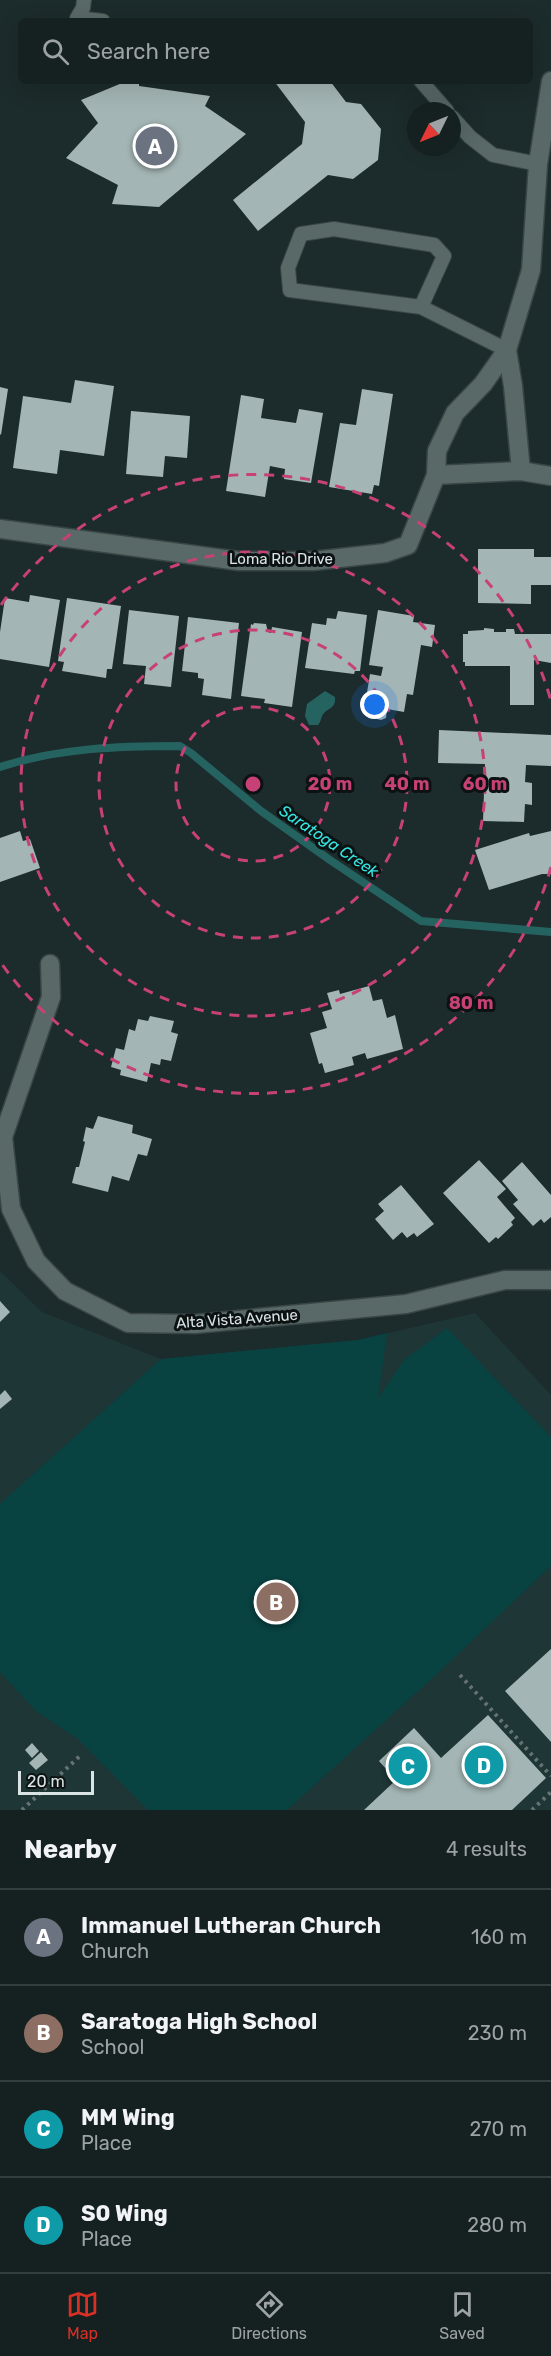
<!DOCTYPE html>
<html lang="en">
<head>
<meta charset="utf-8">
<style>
	:root { --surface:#152020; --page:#222d2d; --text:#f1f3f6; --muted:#9da3a5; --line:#343e3e; --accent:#d93025 }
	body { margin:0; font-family:Rubik,sans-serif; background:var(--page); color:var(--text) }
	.compass { position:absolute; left:407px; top:102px; width:54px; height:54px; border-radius:50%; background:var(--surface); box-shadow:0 6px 24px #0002; rotate:227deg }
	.scale { position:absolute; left:18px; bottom:15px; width:76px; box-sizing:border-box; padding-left:6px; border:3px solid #dbe4e4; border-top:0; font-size:16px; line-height:21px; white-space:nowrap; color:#dbe4e4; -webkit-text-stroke:4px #0c1212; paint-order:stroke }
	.you { position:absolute; left:375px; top:705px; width:21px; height:21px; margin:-15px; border:4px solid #fff; border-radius:50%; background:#1a73e8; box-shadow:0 0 0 9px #1a73e833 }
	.badge { display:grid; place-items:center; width:39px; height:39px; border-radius:50%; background:var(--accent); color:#fff; font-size:20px; font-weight:700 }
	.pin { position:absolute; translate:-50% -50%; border:3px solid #fff; box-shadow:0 2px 6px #0006 }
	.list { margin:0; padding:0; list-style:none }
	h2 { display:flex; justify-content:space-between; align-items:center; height:78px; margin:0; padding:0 24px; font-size:26px }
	h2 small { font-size:20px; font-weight:400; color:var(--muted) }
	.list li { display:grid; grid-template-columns:39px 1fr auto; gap:18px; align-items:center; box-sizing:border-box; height:96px; padding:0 24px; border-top:2px solid var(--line) }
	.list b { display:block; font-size:22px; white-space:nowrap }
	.list p { margin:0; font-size:20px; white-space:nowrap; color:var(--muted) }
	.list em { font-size:20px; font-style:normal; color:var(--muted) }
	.icon { flex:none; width:33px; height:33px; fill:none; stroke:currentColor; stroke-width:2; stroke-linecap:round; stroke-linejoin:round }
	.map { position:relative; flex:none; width:551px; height:1810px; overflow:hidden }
	.search { position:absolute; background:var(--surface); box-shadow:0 6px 24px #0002; left:18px; right:18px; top:18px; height:66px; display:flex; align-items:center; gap:15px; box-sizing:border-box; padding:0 21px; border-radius:9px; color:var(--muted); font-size:22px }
	.sheet { height:462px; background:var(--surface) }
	nav { display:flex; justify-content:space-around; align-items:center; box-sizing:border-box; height:84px; border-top:2px solid var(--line); background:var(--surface); font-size:16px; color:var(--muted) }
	nav a { display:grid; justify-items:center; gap:3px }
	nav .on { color:var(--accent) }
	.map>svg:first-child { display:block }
	.built { fill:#1e3636 }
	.green { fill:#084241 }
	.water { fill:#256361 }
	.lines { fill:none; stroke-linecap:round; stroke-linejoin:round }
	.stream { stroke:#256361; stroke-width:8 }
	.building { fill:#a3b5b4 }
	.lane-casing { stroke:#394645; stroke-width:16 }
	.street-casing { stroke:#394645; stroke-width:21 }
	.path { stroke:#677373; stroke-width:4; stroke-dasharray:3 4.5; stroke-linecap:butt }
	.lane { stroke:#586968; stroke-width:14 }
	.street { stroke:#586968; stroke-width:18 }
	.ring { fill:none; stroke:#c74176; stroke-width:3; stroke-dasharray:10 8 }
	.labels { text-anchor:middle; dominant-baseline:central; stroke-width:6; stroke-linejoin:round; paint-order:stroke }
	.street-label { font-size:15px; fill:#dbe4e4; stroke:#0c1212 }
	.water-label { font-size:16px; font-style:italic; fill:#34e5e2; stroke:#0c1212 }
	.centre { fill:#c74176; stroke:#0c1212; stroke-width:3 }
	.ring-label { font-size:18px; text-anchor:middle; font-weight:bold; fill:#c74176; stroke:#0c1212; stroke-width:6; stroke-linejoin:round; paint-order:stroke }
</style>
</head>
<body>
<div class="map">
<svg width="551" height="1810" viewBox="0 0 551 1810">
	<rect width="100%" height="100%" fill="#1c2b2b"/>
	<!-- built -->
	<polygon class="built" points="0,1271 42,1312 161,1359 358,1340 475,1313 551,1395 551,1810 0,1810"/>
	<!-- green -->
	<polygon class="green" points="447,1328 551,1437 551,1566 438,1673 287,1810 148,1810 78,1739 36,1711 0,1672 0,1504 161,1359 358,1340 387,1333 378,1398 404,1360"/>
	<!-- water -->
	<path class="water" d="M325 691 335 697C336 710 327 707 322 716 321 719 320 723 318 725H309L305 716 307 704Z"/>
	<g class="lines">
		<!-- stream -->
		<path class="stream" d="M0 767C58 748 119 746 180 746L191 753 261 811 330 860 421 921 551 932"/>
	</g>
	<!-- building -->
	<g class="building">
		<polygon points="127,81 139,81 139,86 210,96 205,106 246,134 159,207 112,204 118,185 66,158 98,123 81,100"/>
		<polygon points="274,81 330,81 346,102 361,104 381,129 378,160 353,179 328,175 258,231 233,200 302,144 305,122"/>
		<polygon points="75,380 114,386 104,456 60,450 57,474 13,468 23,396 71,403"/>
		<polygon points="0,387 8,389 1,435 0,434"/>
		<polygon points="362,389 393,394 379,486 374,485 372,494 329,487 340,423 356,425"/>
		<polygon points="241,395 264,399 261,418 296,423 299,409 323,413 311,483 284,479 285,469 270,466 265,497 226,491"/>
		<polygon points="131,411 190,416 187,458 165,456 163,477 126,474"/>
		<polygon points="478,549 534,549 534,557 551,557 551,585 531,585 531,604 478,603"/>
		<polygon points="30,595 60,600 49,667 0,659 0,632 5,598 29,602"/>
		<polygon points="67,598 121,606 112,669 107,669 106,678 62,671 64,662 58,661"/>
		<polygon points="129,610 179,616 171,687 144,684 146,666 123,664"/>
		<polygon points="378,610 414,616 413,622 435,625 432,647 421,645 413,695 407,694 404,712 387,709 386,718 381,720 369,717 364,711 370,674 381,676 383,667 369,665"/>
		<polygon points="338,611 367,615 360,671 355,671 354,674 305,668 312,623 326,625 327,618 336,619"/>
		<polygon points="188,617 239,623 231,699 202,695 204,679 198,678 198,673 182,671"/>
		<polygon points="254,623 266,624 268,632 271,633 272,627 302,632 292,707 264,703 265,699 241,696 251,624 253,625"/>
		<polygon points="484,628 494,629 494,632 506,632 506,629 514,629 515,634 551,634 551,663 534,660 534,705 510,705 510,666 465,666 465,662 463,662 463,634 468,634 468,631 484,630"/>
		<polygon points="439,730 551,735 551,766 526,765 525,782 532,783 532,805 525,804 524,822 483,821 485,764 438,763"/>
		<polygon points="20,831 23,841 30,839 40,868 0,882 0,838"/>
		<polygon points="551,831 551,874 542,874 489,890 475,850 529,833 530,836"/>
		<polygon points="369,986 373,1001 382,999 387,1018 395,1015 403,1049 367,1059 365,1053 352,1057 354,1065 325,1073 322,1063 319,1064 310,1033 327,1028 322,1012 332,1009 327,993 339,990 340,994"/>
		<polygon points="150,1016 174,1021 171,1032 178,1034 171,1061 161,1059 160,1065 151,1063 147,1082 120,1075 121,1070 111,1067 116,1048 124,1050 129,1029 135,1031 138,1019 148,1021"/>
		<polygon points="98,1116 133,1125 132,1133 152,1139 147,1156 138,1154 129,1181 112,1176 108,1192 72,1183 76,1167 79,1167 85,1142 83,1141 86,1127 93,1129"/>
		<polygon points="479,1160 506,1189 497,1197 515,1218 511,1222 513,1225 498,1239 496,1237 489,1243 443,1193"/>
		<polygon points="522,1162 551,1195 551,1217 544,1223 541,1219 533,1226 513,1204 518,1200 502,1181"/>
		<polygon points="401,1185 434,1224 417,1237 414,1233 407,1238 402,1232 393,1240 375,1219 384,1211 378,1204"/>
		<polygon points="0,1301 10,1312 0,1322"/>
		<polygon points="5,1390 12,1399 0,1409 0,1395"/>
		<polygon points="551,1649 551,1742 505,1691"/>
		<polygon points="488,1715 546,1778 512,1810 364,1810 396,1780 379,1761 414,1728 441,1758"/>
		<polygon points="32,1743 39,1751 32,1758 25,1750"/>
		<polygon points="41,1752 48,1760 36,1770 29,1763"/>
	</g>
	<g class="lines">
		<!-- lane casing -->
		<g class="lane-casing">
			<g id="lane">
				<polyline points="84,0 83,8 77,18 103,21"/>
				<polyline points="421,81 447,111"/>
				<polyline points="452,117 470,137 493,155 538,164"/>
				<polyline points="421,307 444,256 434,245 334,229 301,234 288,268 290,290 421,307 507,350"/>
			</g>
		</g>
		<!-- street casing -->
		<g class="street-casing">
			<g id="street">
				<polyline points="507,350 513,386 521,471"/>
				<polyline points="436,475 521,471 551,476"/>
				<polyline points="0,529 239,561 313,561 385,553 408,545 436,475 437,451 455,413 483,384 507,350 531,270 538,164 551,81"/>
				<polyline points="50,964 51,997 3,1137 11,1209 36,1261 65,1291 128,1323 195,1324 406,1304 505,1280 551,1280"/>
			</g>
		</g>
		<!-- path -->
		<g class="path">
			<polyline points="460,1675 551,1776"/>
			<polyline points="22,1810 81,1755"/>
			<polyline points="532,1810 551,1792"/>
		</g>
		<!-- lane -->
		<use href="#lane" class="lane"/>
		<!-- street -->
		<use href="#street" class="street"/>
	</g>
	<!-- distance rings -->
	<g class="ring">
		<circle cx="253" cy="784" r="77"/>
		<circle cx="253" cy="784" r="154"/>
		<circle cx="253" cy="784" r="232"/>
		<path d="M551 867A309 309 0 0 1 1 963M1 605A309 309 0 0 1 551 701"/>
	</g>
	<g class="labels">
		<!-- street labels -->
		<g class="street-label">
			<text x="281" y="559">Loma Rio Drive</text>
			<text transform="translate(237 1319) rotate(-4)">Alta Vista Avenue</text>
		</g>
		<!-- water labels -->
		<g class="water-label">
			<text transform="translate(329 841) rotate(34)">Saratoga Creek</text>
		</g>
	</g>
	<circle cx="253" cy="784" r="9" class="centre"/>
	<g class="ring-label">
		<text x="330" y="790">20 m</text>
		<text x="407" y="790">40 m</text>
		<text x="485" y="790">60 m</text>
		<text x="471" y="1009">80 m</text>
	</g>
</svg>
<svg class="compass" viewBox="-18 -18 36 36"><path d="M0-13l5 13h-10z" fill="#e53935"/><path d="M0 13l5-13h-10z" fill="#9da3a5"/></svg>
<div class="scale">20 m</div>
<div class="you"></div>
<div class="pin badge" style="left:155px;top:146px;background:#6b7280">A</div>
<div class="pin badge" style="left:276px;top:1602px;background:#8d6e63">B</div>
<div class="pin badge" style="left:408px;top:1766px;background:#0f9aa8">C</div>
<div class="pin badge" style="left:484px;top:1765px;background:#0f9aa8">D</div>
<div class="search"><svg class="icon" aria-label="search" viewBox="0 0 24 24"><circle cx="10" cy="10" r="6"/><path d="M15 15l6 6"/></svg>Search here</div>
</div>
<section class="sheet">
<h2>Nearby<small>4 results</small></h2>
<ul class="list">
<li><span class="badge" style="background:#6b7280">A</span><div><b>Immanuel Lutheran Church</b><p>Church</p></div><em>160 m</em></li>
<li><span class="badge" style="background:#8d6e63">B</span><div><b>Saratoga High School</b><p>School</p></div><em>230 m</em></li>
<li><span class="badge" style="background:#0f9aa8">C</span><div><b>MM Wing</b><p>Place</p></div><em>270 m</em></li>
<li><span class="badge" style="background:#0f9aa8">D</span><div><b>S0 Wing</b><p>Place</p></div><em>280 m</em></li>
</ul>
</section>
<nav>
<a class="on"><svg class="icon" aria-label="map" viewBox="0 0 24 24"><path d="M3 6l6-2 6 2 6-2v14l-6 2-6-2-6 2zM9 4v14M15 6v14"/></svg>Map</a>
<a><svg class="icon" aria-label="directions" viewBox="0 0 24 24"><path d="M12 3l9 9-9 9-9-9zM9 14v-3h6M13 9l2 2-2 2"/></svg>Directions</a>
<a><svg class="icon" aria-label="saved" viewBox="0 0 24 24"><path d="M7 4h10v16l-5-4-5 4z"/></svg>Saved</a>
</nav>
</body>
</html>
